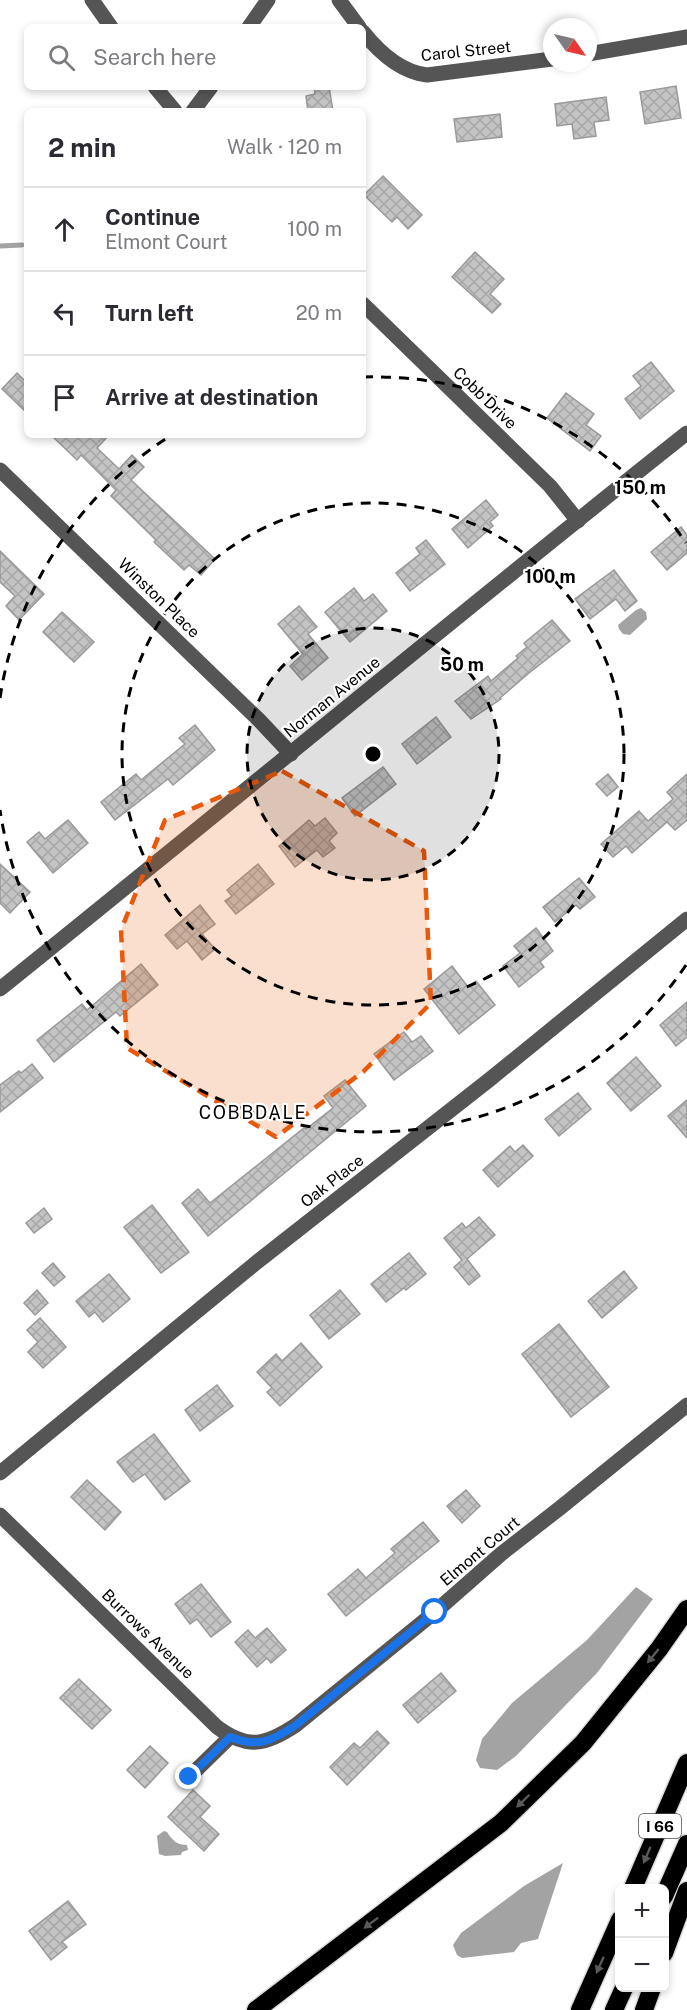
<!DOCTYPE html>
<html lang="en">
<head>
<meta charset="utf-8">
<style>
	:root { --surface:#fff; --page:#f2f2f3; --text:#2b2b33; --muted:#7c7c81; --line:#e1e1e2 }
	body { margin:0; font-family:"Public Sans",sans-serif; background:var(--page); color:var(--text) }
	.controls { position:absolute; right:18px; bottom:18px; display:grid; overflow:hidden; border-radius:9px; box-shadow:0 3px 9px #0003 }
	.controls button { width:54px; height:54px; display:grid; place-items:center; padding:0; border:0; border-bottom:2px solid var(--line); background:var(--surface); color:var(--text); font:30px sans-serif }
	.compass { position:absolute; left:543px; top:18px; width:54px; height:54px; border-radius:50%; background:var(--surface); box-shadow:0 3px 9px #0003; rotate:124deg }
	.stop { position:absolute; width:18px; height:18px; margin:-14px; border:4px solid #1a73e8; border-radius:50%; background:#fff }
	.stop.end { background:#1a73e8; border-color:#fff; box-shadow:0 2px 6px #0008 }
	.list { margin:0; padding:0; list-style:none }
	h2 { display:flex; justify-content:space-between; align-items:center; height:78px; margin:0; padding:0 24px; font-size:26px }
	h2 small { font-size:20px; font-weight:400; color:var(--muted) }
	.list li { display:grid; grid-template-columns:39px 1fr auto; gap:18px; align-items:center; box-sizing:border-box; height:84px; padding:0 24px; border-top:2px solid var(--line) }
	.list b { display:block; font-size:22px; white-space:nowrap }
	.list p { margin:0; font-size:20px; white-space:nowrap; color:var(--muted) }
	.list em { font-size:20px; font-style:normal; color:var(--muted) }
	.icon { flex:none; width:33px; height:33px; fill:none; stroke:currentColor; stroke-width:2; stroke-linecap:round; stroke-linejoin:round }
	.map { position:relative; flex:none; width:687px; height:2010px; overflow:hidden }
	.search { position:absolute; background:var(--surface); box-shadow:0 3px 9px #0003; left:24px; top:24px; width:342px; height:66px; display:flex; align-items:center; gap:15px; box-sizing:border-box; padding:0 21px; border-radius:9px; color:var(--muted); font-size:22px }
	.panel { position:absolute; background:var(--surface); box-shadow:0 3px 9px #0003; left:24px; top:108px; width:342px; height:330px; border-radius:9px }
	.map>svg:first-child { display:block }
	.water { fill:#a3a3a3 }
	.lines { fill:none; stroke-linecap:round; stroke-linejoin:round }
	.stream { stroke:#a3a3a3; stroke-width:5 }
	.building { fill:url(#building-cross-hatch); stroke:#999; stroke-width:1.5 }
	.highway-casing { stroke:#dbdbdb; stroke-width:21 }
	.minor { stroke:#555; stroke-width:15 }
	.highway { stroke:#000; stroke-width:18 }
	.oneway { fill:#595959 }
	.route { stroke:#1a73e8; stroke-width:8 }
	.marked { fill:#e8590c; fill-opacity:0.2; stroke:#e8590c; stroke-width:4.5; stroke-dasharray:12 8; stroke-linejoin:round }
	.ring { fill:none; stroke:#000; stroke-width:3; stroke-dasharray:10 8 }
	.labels { text-anchor:middle; dominant-baseline:central; stroke-width:4.5; stroke-linejoin:round; paint-order:stroke }
	.shield { fill:#fff; stroke:#4c4c4c; stroke-width:1.5 }
	.shield-label { font-size:15px; font-weight:bold; fill:#000 }
	.street-label { font-size:16px; fill:#000; stroke:#fff }
	.neighbourhood-label { font-size:18px; letter-spacing:1.5px; fill:#000; stroke:#fff }
	.centre { fill:#000; stroke:#fff; stroke-width:3 }
	.ring-label { font-size:18px; text-anchor:middle; font-weight:bold; fill:#000; stroke:#fff; stroke-width:4.5; stroke-linejoin:round; paint-order:stroke }
</style>
</head>
<body>
<div class="map">
<svg width="687" height="2010" viewBox="0 0 687 2010">
	<defs>
		<pattern id="building-cross-hatch" width="8" height="8" patternUnits="userSpaceOnUse" patternTransform="scale(1.5)"><rect width="8" height="8" fill="#c4c4c4"/><path d="M0 0l8 8M0 8l8-8" fill="none" stroke="#a7a7a7"/></pattern>
	</defs>
	<rect width="100%" height="100%" fill="#fff"/>
	<!-- water -->
	<g class="water">
		<polygon points="641,608 646,612 647,619 630,635 623,634 619,629 618,625 636,610"/>
		<polygon points="636,1587 653,1599 597,1673 516,1756 497,1770 480,1768 476,1760 482,1739 512,1703 587,1640"/>
		<path d="M164 1831 167 1832C173 1841 177 1845 187 1845L188 1850 182 1852 181 1855 165 1856 159 1854 157 1836Z"/>
		<polygon points="563,1863 538,1939 521,1943 514,1952 462,1958 457,1955 453,1945 461,1933 524,1886"/>
	</g>
	<g class="lines">
		<!-- stream -->
		<polyline class="stream" points="0,246 22,245"/>
	</g>
	<!-- building -->
	<g class="building">
		<polygon points="676,86 681,118 645,124 640,92"/>
		<polygon points="314,87 329,87 333,111 308,111 306,96 315,94"/>
		<polygon points="606,97 609,120 594,122 596,136 574,139 572,124 557,126 555,104"/>
		<polygon points="500,114 502,137 457,142 454,119"/>
		<polygon points="383,176 422,215 408,229 397,217 392,222 364,195"/>
		<polygon points="475,252 504,279 490,294 501,304 492,313 452,277"/>
		<polygon points="651,362 674,391 640,419 625,399 641,386 633,376"/>
		<polygon points="17,373 27,383 27,413 2,389"/>
		<polygon points="566,393 594,414 586,425 601,436 590,451 547,418"/>
		<polygon points="51,435 109,435 97,448 119,469 132,455 144,467 131,480 215,559 201,575 189,565 184,570 154,542 156,540 111,496 116,490 81,455 77,460"/>
		<polygon points="486,500 498,515 490,522 493,526 468,548 452,529"/>
		<polygon points="681,527 687,535 687,553 667,570 651,552"/>
		<polygon points="426,540 445,564 410,591 396,573 420,554 416,548"/>
		<polygon points="0,551 44,594 19,620 6,606 15,596 0,582"/>
		<polygon points="614,570 637,601 625,611 616,599 590,619 575,599"/>
		<polygon points="354,588 364,601 373,594 387,611 350,642 325,612"/>
		<polygon points="299,606 317,627 308,634 328,658 302,680 290,666 303,654 278,624"/>
		<polygon points="62,612 94,642 74,662 43,632"/>
		<polygon points="552,620 570,641 529,673 500,698 501,699 471,719 455,701 488,676 491,681 518,658 516,656 527,647 524,643"/>
		<polygon points="436,717 451,737 417,764 402,744"/>
		<polygon points="195,725 215,750 173,785 168,779 115,820 101,802 136,774 141,780 185,744 179,738"/>
		<polygon points="383,767 396,784 355,816 342,798"/>
		<polygon points="608,774 618,787 607,796 596,784"/>
		<polygon points="687,774 687,820 675,830 667,822 632,853 626,846 613,857 601,844 639,811 648,821 673,799 667,792"/>
		<polygon points="325,818 337,833 329,841 335,848 323,857 317,850 295,867 279,846 309,820 315,826"/>
		<polygon points="68,820 88,843 53,873 27,842 39,832 45,839"/>
		<polygon points="0,864 30,892 10,913 0,903"/>
		<polygon points="258,864 274,884 236,914 225,901 232,896 227,890"/>
		<polygon points="579,878 595,897 580,909 576,905 555,922 543,907"/>
		<polygon points="200,905 215,924 202,934 215,949 202,960 187,941 177,949 165,935"/>
		<polygon points="536,928 553,951 540,962 544,967 519,987 503,966 520,953 514,946"/>
		<polygon points="141,964 158,985 120,1016 116,1012 54,1062 37,1040 82,1004 87,1010"/>
		<polygon points="452,966 468,987 476,981 495,1005 459,1034 424,989"/>
		<polygon points="687,1002 687,1037 676,1046 660,1025"/>
		<polygon points="404,1032 412,1042 421,1036 433,1051 394,1080 374,1054"/>
		<polygon points="636,1057 661,1086 631,1111 607,1083"/>
		<polygon points="32,1064 43,1078 0,1112 0,1085 19,1071 21,1073"/>
		<polygon points="345,1080 366,1106 208,1236 182,1203 198,1189 210,1203 304,1128 306,1129 333,1108 324,1096"/>
		<polygon points="578,1093 591,1109 559,1136 545,1119"/>
		<polygon points="687,1100 687,1138 668,1116"/>
		<polygon points="523,1145 533,1156 498,1187 483,1170 510,1146 515,1152"/>
		<polygon points="152,1205 189,1252 161,1273 124,1227"/>
		<polygon points="44,1208 52,1219 34,1233 26,1223"/>
		<polygon points="479,1217 495,1235 467,1259 480,1276 469,1285 454,1267 462,1260 444,1238 462,1223 466,1228"/>
		<polygon points="409,1253 426,1274 406,1290 404,1288 386,1302 371,1284"/>
		<polygon points="53,1263 65,1277 54,1286 42,1273"/>
		<polygon points="624,1271 637,1288 602,1318 588,1301"/>
		<polygon points="109,1274 130,1299 103,1322 95,1312 89,1317 76,1301"/>
		<polygon points="37,1290 48,1303 35,1315 24,1303"/>
		<polygon points="340,1290 360,1314 329,1339 310,1315"/>
		<polygon points="40,1318 66,1347 43,1368 28,1352 38,1342 27,1330"/>
		<polygon points="559,1324 609,1387 571,1417 522,1354"/>
		<polygon points="301,1343 322,1367 280,1406 267,1392 272,1388 257,1372 276,1354 282,1361"/>
		<polygon points="217,1385 233,1406 200,1431 185,1410"/>
		<polygon points="154,1434 190,1481 165,1500 145,1474 133,1482 117,1462"/>
		<polygon points="87,1480 121,1512 105,1530 71,1497"/>
		<polygon points="466,1490 480,1506 462,1523 447,1506"/>
		<polygon points="423,1522 439,1541 346,1616 328,1594 358,1569 366,1578 395,1553 391,1549"/>
		<polygon points="201,1584 231,1622 211,1637 197,1619 190,1624 175,1604"/>
		<polygon points="267,1628 286,1650 271,1663 267,1658 257,1667 235,1642 248,1630 255,1638"/>
		<polygon points="441,1673 456,1691 418,1723 403,1705"/>
		<polygon points="79,1679 111,1710 92,1729 60,1698"/>
		<polygon points="377,1731 389,1743 347,1785 330,1767 354,1743 360,1748"/>
		<polygon points="150,1746 168,1763 145,1788 127,1770"/>
		<polygon points="193,1790 210,1806 200,1817 219,1834 204,1851 168,1817"/>
		<polygon points="68,1901 86,1924 62,1942 67,1947 51,1960 29,1931"/>
	</g>
	<g class="lines">
		<!-- highway casing -->
		<g class="highway-casing">
			<g id="highway">
				<polyline points="633,1888 687,1763"/>
				<polyline points="664,1896 687,1844"/>
				<polyline points="664,1953 687,1891"/>
				<polyline points="256,2010 501,1823 583,1743 659,1649 687,1609"/>
				<polyline points="580,2010 620,1920"/>
				<polyline points="614,2010 624,1988"/>
				<polyline points="644,2010 652,1988"/>
			</g>
		</g>
		<!-- minor -->
		<g class="minor">
			<polyline points="92,0 111,27"/>
			<polyline points="339,0 359,27"/>
			<polyline points="249,27 268,0"/>
			<path d="M363 32C379 52 401 72 427 75L552 59"/>
			<polyline points="588,54 687,37"/>
			<polyline points="155,87 175,111"/>
			<polyline points="193,111 211,87"/>
			<polyline points="363,304 550,486 578,521"/>
			<polyline points="0,470 259,720 291,754"/>
			<path d="M0 989C230 804 456 616 687 433"/>
			<polyline points="0,1473 257,1262 489,1080 687,919"/>
			<path d="M0 1515 217 1727C248 1750 266 1745 296 1725L435 1612 501 1554 560 1508 687 1405"/>
			<polyline points="189,1777 230,1737"/>
		</g>
		<!-- highway -->
		<use href="#highway" class="highway"/>
	</g>
	<!-- one-way arrows -->
	<defs><path id="oneway-solid" d="M-6-.8H1V-3.2L6.5 0L1 3.2V.8H-6Z" transform="scale(1.5)"/></defs>
	<g class="oneway">
		<use href="#oneway-solid" transform="translate(653 1656) rotate(129)"/>
		<use href="#oneway-solid" transform="translate(523 1801) rotate(136)"/>
		<use href="#oneway-solid" transform="translate(647 1855) rotate(113)"/>
		<use href="#oneway-solid" transform="translate(371 1923) rotate(143)"/>
		<use href="#oneway-solid" transform="translate(600 1965) rotate(114)"/>
	</g>
	<g class="lines">
		<!-- route -->
		<path class="route" d="M189 1777 230 1737C258 1748 272 1741 296 1725L435 1612"/>
	</g>
	<!-- marked area -->
	<path class="marked" d="M282 771 424 851 431 1003 364 1071 276 1137 127 1048 121 930 165 820Z"/>
	<!-- distance rings -->
	<circle cx="373" cy="754" r="126" fill="#000" fill-opacity=".12"/>
	<g class="ring">
		<circle cx="373" cy="754" r="126"/>
		<circle cx="373" cy="754" r="251"/>
		<path d="M686 965A377 377 0 0 1 0 810M0 698A377 377 0 0 1 170 436M363 377A377 377 0 0 1 686 543"/>
	</g>
	<g class="labels">
		<!-- shield labels -->
		<rect class="shield" x="639" y="1814" width="42" height="24" rx="4.5"/>
		<g class="shield-label">
			<text x="660" y="1826">I 66</text>
		</g>
		<!-- street labels -->
		<g class="street-label">
			<text transform="translate(466 51) rotate(-6)">Carol Street</text>
			<text transform="translate(485 398) rotate(44)">Cobb Drive</text>
			<text transform="translate(159 598) rotate(44)">Winston Place</text>
			<text transform="translate(332 697) rotate(-39)">Norman Avenue</text>
			<text transform="translate(332 1181) rotate(-38)">Oak Place</text>
			<text transform="translate(480 1551) rotate(-40)">Elmont Court</text>
			<text transform="translate(148 1634) rotate(44)">Burrows Avenue</text>
		</g>
		<!-- neighbourhood labels -->
		<g class="neighbourhood-label">
			<text x="253" y="1112">COBBDALE</text>
		</g>
	</g>
	<circle cx="373" cy="754" r="9" class="centre"/>
	<g class="ring-label">
		<text x="640" y="494">150 m</text>
		<text x="550" y="583">100 m</text>
		<text x="462" y="671">50 m</text>
	</g>
</svg>
<div class="controls">
<button>+</button>
<button>−</button>
</div>
<svg class="compass" viewBox="-18 -18 36 36"><path d="M0-13l5 13h-10z" fill="#e53935"/><path d="M0 13l5-13h-10z" fill="#7c7c81"/></svg>
<div class="stop" style="left:435px;top:1612px"></div>
<div class="stop end" style="left:189px;top:1777px"></div>
<div class="search"><svg class="icon" aria-label="search" viewBox="0 0 24 24"><circle cx="10" cy="10" r="6"/><path d="M15 15l6 6"/></svg>Search here</div>
<section class="panel">
<h2>2 min<small>Walk · 120 m</small></h2>
<ul class="list">
<li><svg class="icon" aria-label="ahead" viewBox="0 0 24 24"><path d="M12 20V5M6 11l6-6 6 6"/></svg><div><b>Continue</b><p>Elmont Court</p></div><em>100 m</em></li>
<li><svg class="icon" aria-label="left" viewBox="0 0 24 24"><path d="M17 20v-9H6M10 6l-5 5 5 5"/></svg><div><b>Turn left</b></div><em>20 m</em></li>
<li><svg class="icon" aria-label="arrive" viewBox="0 0 24 24"><path d="M6 21V4h12l-3 4 3 4H6"/></svg><div><b>Arrive at destination</b></div></li>
</ul>
</section>
</div>
</body>
</html>
